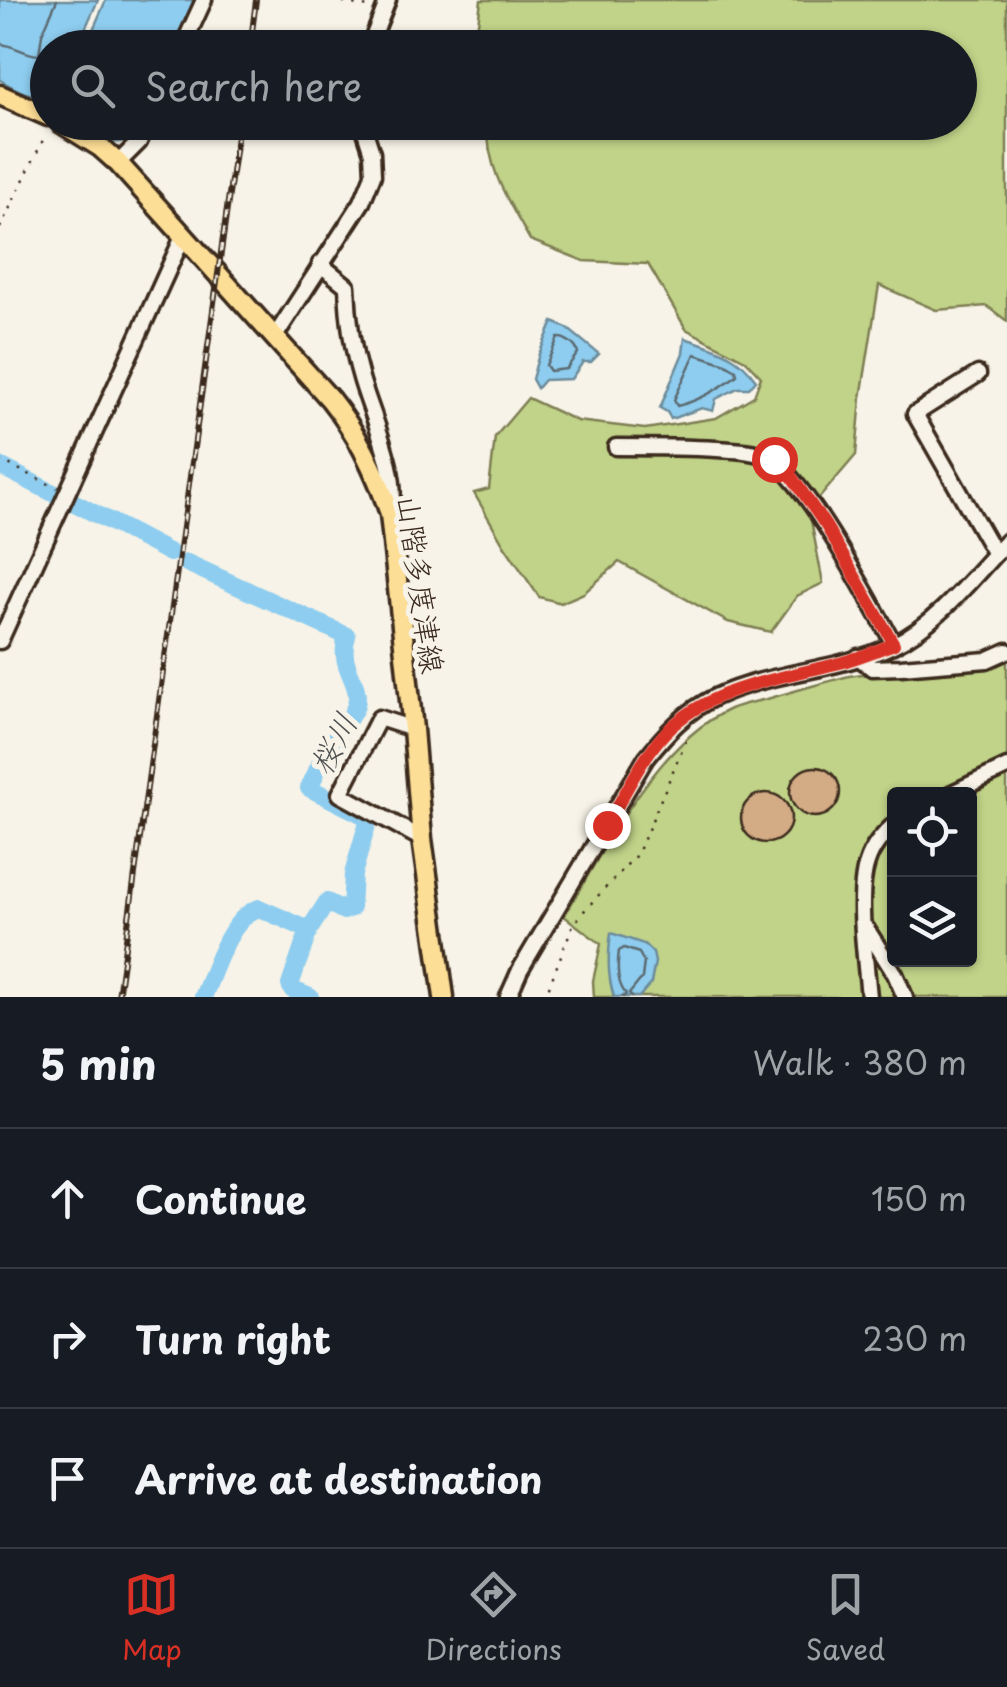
<!DOCTYPE html>
<html lang="en">
<head>
<meta charset="utf-8">
<style>
	:root { --surface:#171b24; --page:#242831; --text:#f1f3f6; --muted:#9ea1a6; --line:#363941; --accent:#d93025 }
	body { margin:0; font-family:"Playpen Sans","Klee One",sans-serif; background:var(--page); color:var(--text) }
	.controls { position:absolute; right:30px; bottom:30px; display:grid; overflow:hidden; border-radius:10px; box-shadow:0 2px 8px #0004 }
	.controls button { width:90px; height:90px; display:grid; place-items:center; padding:0; border:0; border-bottom:2px solid var(--line); background:var(--surface); color:var(--text); font:50px sans-serif }
	.stop { position:absolute; width:30px; height:30px; margin:-22px; border:8px solid #d93025; border-radius:50%; background:#fff }
	.stop.end { background:#d93025; border-color:#fff; box-shadow:0 2px 10px #0008 }
	.list { margin:0; padding:0; list-style:none }
	h2 { display:flex; justify-content:space-between; align-items:center; height:130px; margin:0; padding:0 40px; font-size:42px }
	h2 small { font-size:32px; font-weight:400; color:var(--muted) }
	.list li { display:grid; grid-template-columns:65px 1fr auto; gap:30px; align-items:center; box-sizing:border-box; height:140px; padding:0 40px; border-top:2px solid var(--line) }
	.list b { display:block; font-size:38px; white-space:nowrap }
	.list em { font-size:32px; font-style:normal; color:var(--muted) }
	.icon { flex:none; width:55px; height:55px; fill:none; stroke:currentColor; stroke-width:2; stroke-linecap:round; stroke-linejoin:round }
	.map { position:relative; flex:none; width:1007px; height:997px; overflow:hidden }
	.search { position:absolute; background:var(--surface); box-shadow:0 2px 8px #0004; left:30px; right:30px; top:30px; height:110px; display:flex; align-items:center; gap:25px; box-sizing:border-box; padding:0 35px; border-radius:55px; color:var(--muted); font-size:38px }
	.sheet { height:550px; background:var(--surface) }
	nav { display:flex; justify-content:space-around; align-items:center; box-sizing:border-box; height:140px; border-top:2px solid var(--line); background:var(--surface); font-size:28px; color:var(--muted) }
	nav a { display:grid; justify-items:center; gap:5px }
	nav .on { color:var(--accent) }
	.map>svg:first-child { display:block }
	.green { fill:#c0d388; stroke:#7e7e53; stroke-width:2.5; fill-rule:evenodd }
	.water { fill:#8ecdef; stroke:#6d8c9b; stroke-width:2.5 }
	.lines { fill:none; stroke-linecap:round; stroke-linejoin:round }
	.shore { stroke:#5c6b72; stroke-width:2.5 }
	.river { stroke:#8ecdef; stroke-width:18 }
	.building { fill:#d3ab85; stroke:#3b2a1e; stroke-width:2.5 }
	.minor-casing { stroke:#3b2a1e; stroke-width:21 }
	.major-casing { stroke:#3b2a1e; stroke-width:25 }
	.path { stroke:#3b2a1e; stroke-width:2.5; stroke-dasharray:2.5 8; stroke-linecap:butt }
	.minor { stroke:#f7f3e8; stroke-width:14 }
	.major { stroke:#fdde96; stroke-width:18 }
	.rail-casing { stroke:#3b2a1e; stroke-width:6 }
	.rail { stroke:#f7f3e8; stroke-width:2.5; stroke-dasharray:8; stroke-linecap:butt }
	.route { stroke:#d93025; stroke-width:12 }
	.labels { text-anchor:middle; dominant-baseline:central; stroke-width:10; stroke-linejoin:round; paint-order:stroke }
	.street-label { font-size:30px; fill:#3b2a1e; stroke:#f7f3e8 }
	.water-label { font-size:32px; font-style:italic; fill:#505352; stroke:#f7f3e8 }
</style>
</head>
<body>
<div class="map">
<svg width="1007" height="997" viewBox="0 0 1007 997">
	<rect width="100%" height="100%" fill="#f7f3e8"/>
	<filter id="ink" filterUnits="userSpaceOnUse"><feTurbulence type="fractalNoise" baseFrequency=".01" numOctaves="2"/><feDisplacementMap in="SourceGraphic" scale="20" xChannelSelector="R" yChannelSelector="G"/><feConvolveMatrix kernelMatrix="1 2 1 2 8 2 1 2 1" color-interpolation-filters="sRGB"/></filter>
	<g filter="url(#ink)">
		<!-- green -->
		<g class="green">
			<path d="M481 0H1007V321L987 306 936 310 879 285 861 398 856 455 809 510 823 583 797 596 771 632 728 622 619 562 584 593 561 603 539 597 504 545 474 493 489 489 495 437 528 398 577 421 645 429 716 418 754 396 761 377 745 360 686 329 648 264 584 261 530 240C509 202 486 169 488 123L960 122V48L475 47Z"/>
			<path d="M1007 656V997H594L593 981 601 944 564 916C605 849 656 743 730 709 742 704 755 702 767 699 794 691 822 683 849 676L862 674 875 676 989 664ZM894 794H970V959H894Z"/>
		</g>
		<!-- water -->
		<g class="water">
			<path d="M0 0H98L77 47 48 48 47 94C30 99 15 88 0 80Z"/>
			<polygon points="106,0 202,0 180,47 85,48"/>
			<path d="M75 123H147C121 156 106 140 75 123Z"/>
			<polygon points="553,322 567,328 599,354 591,362 583,362 571,379 544,380 537,388 532,379 539,354"/>
			<path d="M685 338C714 348 737 353 756 380L749 388H738L716 399 713 411 702 408 671 419 667 412 660 408 683 353Z"/>
			<path d="M611 933 644 944 653 953 655 962 651 983 639 997H614C607 975 608 955 611 933Z"/>
		</g>
		<g class="lines">
			<!-- shore -->
			<g class="shore">
				<path d="M0 44C14 45 26 55 39 55L42 34 57 0"/>
				<path d="M558 338C565 337 577 346 578 353L566 369 550 371 546 365Z"/>
				<path d="M695 354 726 364 736 370 737 375C719 389 699 401 677 406L674 400Z"/>
				<path d="M623 997 626 994C617 984 617 965 619 951L624 948 639 953 644 962 642 978 629 994 632 997"/>
			</g>
			<!-- river -->
			<g class="river">
				<polyline points="0,466 55,494"/>
				<polyline points="73,502 170,553"/>
				<path d="M187 563 347 636C337 668 362 681 356 705 353 716 337 735 330 745 322 759 316 773 309 788L369 818 353 874 351 908 344 911 327 902 309 930 290 985 293 990 310 997"/>
				<path d="M203 997C215 969 229 918 259 908L309 930"/>
			</g>
		</g>
		<!-- building -->
		<g class="building">
			<circle cx="815" cy="792" r="25"/>
			<circle cx="766" cy="818" r="25"/>
		</g>
		<g class="lines">
			<!-- minor casing -->
			<g class="minor-casing">
				<g id="minor">
					<polyline points="182,48 204,0"/>
					<polyline points="369,48 388,0"/>
					<polyline points="118,163 139,142 148,122"/>
					<path d="M320 264 347 286C348 317 352 348 361 378 371 414 402 479 390 513"/>
					<polyline points="274,338 362,202 373,175 372,153 362,122"/>
					<polyline points="978,374 915,414 995,554"/>
					<path d="M616 447C650 447 683 447 717 449 732 450 749 450 763 455 801 468 872 605 894 644"/>
					<polyline points="0,641 183,237"/>
					<polyline points="858,657 872,668 901,667 987,660 1007,651"/>
					<polyline points="413,729 379,718 340,794 422,839"/>
					<polyline points="950,794 1007,767"/>
					<polyline points="866,928 895,974 905,997"/>
					<path d="M508 997 520 970 646 758C665 734 686 711 715 697 771 671 837 672 893 645 940 622 972 577 1007 541"/>
					<path d="M869 997C866 962 856 895 867 863 872 847 882 836 894 825"/>
				</g>
			</g>
			<!-- major casing -->
			<g class="major-casing">
				<g id="major">
					<polyline points="0,95 48,116"/>
					<path d="M60 122 100 147 118 163 330 399C358 434 376 471 390 514L413 729 422 839 444 997"/>
				</g>
			</g>
			<!-- path -->
			<g class="path">
				<polyline points="333,0 361,6 373,7"/>
				<polyline points="0,228 45,136"/>
				<polyline points="0,460 57,488"/>
				<polyline points="545,997 572,927 583,912 638,853 687,738 686,734"/>
			</g>
			<!-- minor -->
			<use href="#minor" class="minor"/>
			<!-- major -->
			<use href="#major" class="major"/>
			<!-- rail casing -->
			<g class="rail-casing">
				<g id="rail">
					<polyline points="250,48 256,0"/>
					<polyline points="118,997 239,122"/>
				</g>
			</g>
			<!-- rail -->
			<use href="#rail" class="rail"/>
		</g>
	</g>
	<g class="lines" filter="url(#ink)">
		<!-- route -->
		<path class="route" d="M607 825C625 794 641 759 665 733 710 687 776 679 836 664 856 659 875 651 894 644L826 526 787 470 774 459"/>
	</g>
	<g class="labels">
		<!-- street labels -->
		<g class="street-label">
			<text transform="translate(422 584) rotate(82)">山階多度津線</text>
		</g>
		<!-- water labels -->
		<g class="water-label">
			<text transform="translate(332 743) rotate(-62)">桜川</text>
		</g>
	</g>
</svg>
<div class="controls">
<button><svg class="icon" aria-label="locate" viewBox="0 0 24 24"><circle cx="12" cy="12" r="6"/><path d="M12 2v4M12 18v4M2 12h4M18 12h4"/></svg></button>
<button><svg class="icon" aria-label="layers" viewBox="0 0 24 24"><path d="M12 4l9 5-9 5-9-5zM3 14l9 5 9-5"/></svg></button>
</div>
<div class="stop" style="left:774px;top:459px"></div>
<div class="stop end" style="left:607px;top:825px"></div>
<div class="search"><svg class="icon" aria-label="search" viewBox="0 0 24 24"><circle cx="10" cy="10" r="6"/><path d="M15 15l6 6"/></svg>Search here</div>
</div>
<section class="sheet">
<h2>5 min<small>Walk · 380 m</small></h2>
<ul class="list">
<li><svg class="icon" aria-label="ahead" viewBox="0 0 24 24"><path d="M12 20V5M6 11l6-6 6 6"/></svg><div><b>Continue</b></div><em>150 m</em></li>
<li><svg class="icon" aria-label="right" viewBox="0 0 24 24"><path d="M7 20v-9h11M14 6l5 5-5 5"/></svg><div><b>Turn right</b></div><em>230 m</em></li>
<li><svg class="icon" aria-label="arrive" viewBox="0 0 24 24"><path d="M6 21V4h12l-3 4 3 4H6"/></svg><div><b>Arrive at destination</b></div></li>
</ul>
</section>
<nav>
<a class="on"><svg class="icon" aria-label="map" viewBox="0 0 24 24"><path d="M3 6l6-2 6 2 6-2v14l-6 2-6-2-6 2zM9 4v14M15 6v14"/></svg>Map</a>
<a><svg class="icon" aria-label="directions" viewBox="0 0 24 24"><path d="M12 3l9 9-9 9-9-9zM9 14v-3h6M13 9l2 2-2 2"/></svg>Directions</a>
<a><svg class="icon" aria-label="saved" viewBox="0 0 24 24"><path d="M7 4h10v16l-5-4-5 4z"/></svg>Saved</a>
</nav>
</body>
</html>
